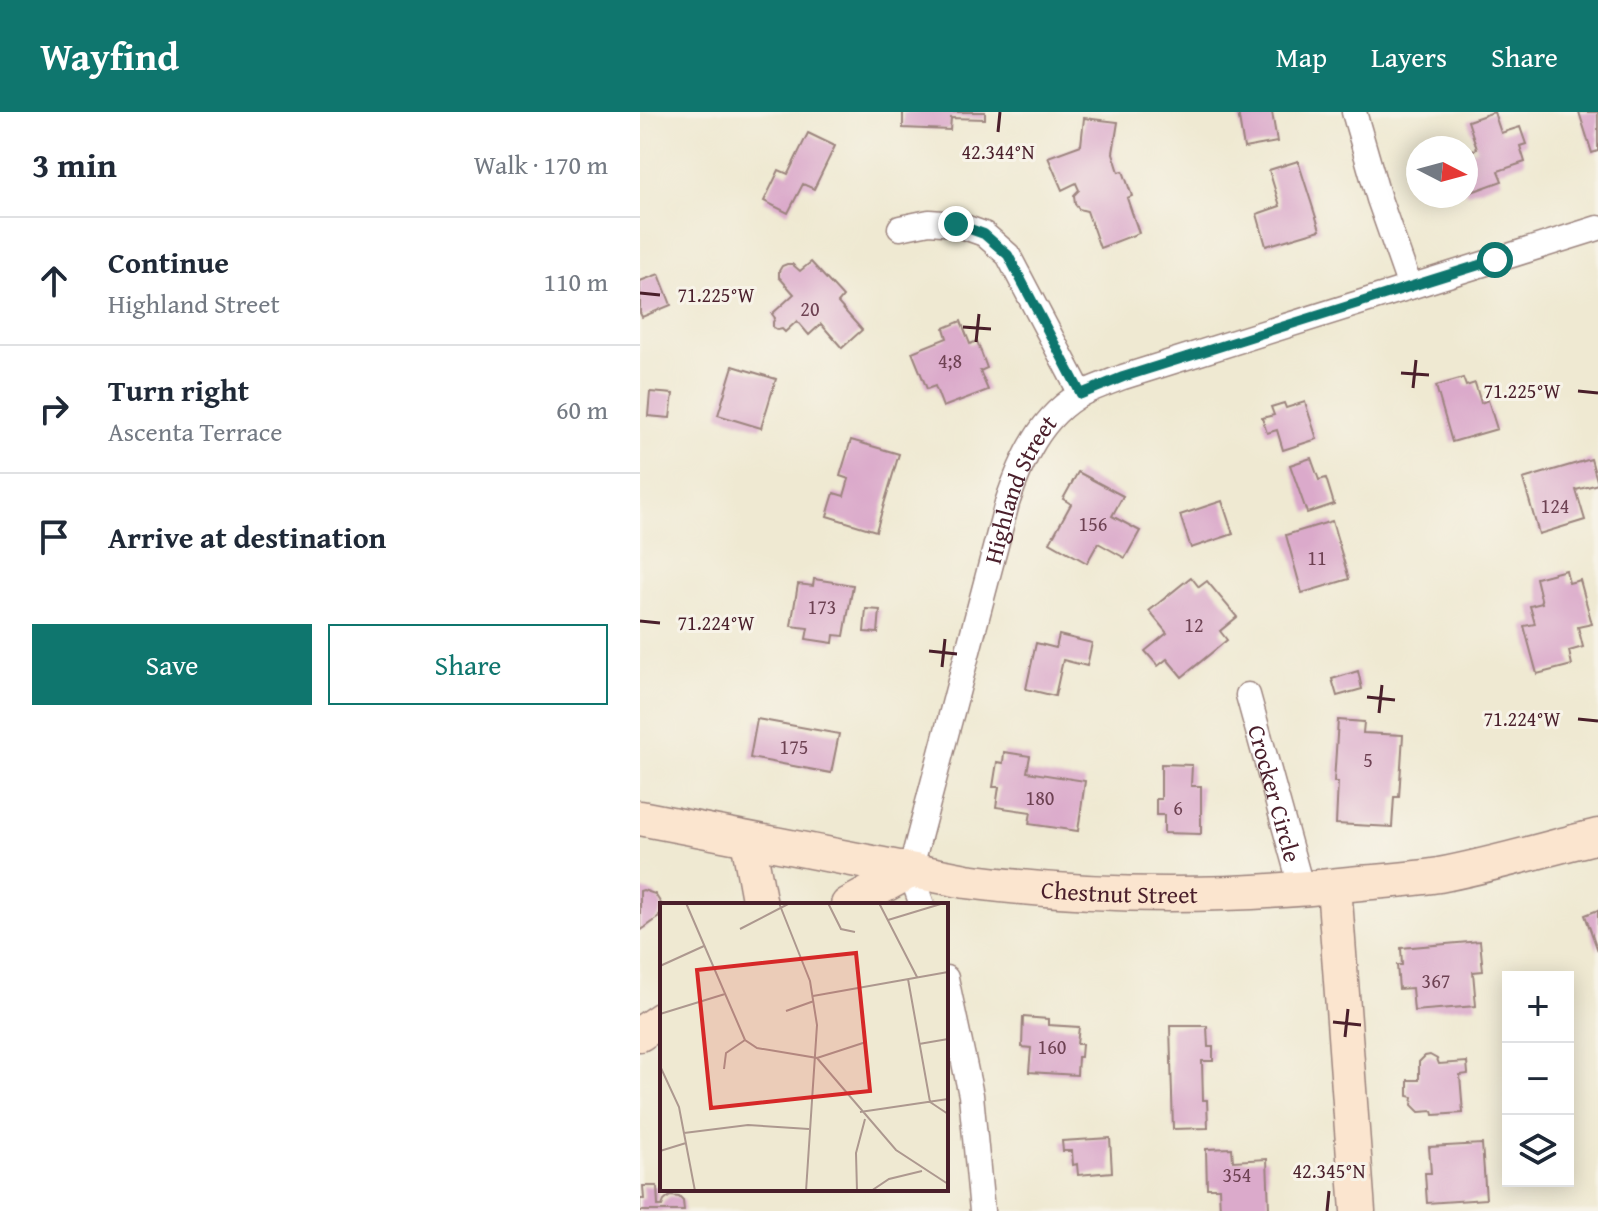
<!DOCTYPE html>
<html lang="en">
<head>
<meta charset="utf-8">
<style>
	:root { --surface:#fff; --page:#f2f2f3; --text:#1f2937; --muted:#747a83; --line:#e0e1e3; --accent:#0f766e }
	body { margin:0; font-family:"Gentium Book Plus",serif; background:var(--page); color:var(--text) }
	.controls { position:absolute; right:24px; bottom:24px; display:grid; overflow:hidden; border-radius:0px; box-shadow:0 4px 20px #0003 }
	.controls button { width:72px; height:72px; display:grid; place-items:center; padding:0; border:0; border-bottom:2px solid var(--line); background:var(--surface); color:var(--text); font:40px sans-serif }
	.compass { position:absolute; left:766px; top:24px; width:72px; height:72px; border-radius:50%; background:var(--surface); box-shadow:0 4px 20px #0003; rotate:96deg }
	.stop { position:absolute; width:24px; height:24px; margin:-18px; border:6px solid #0f766e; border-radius:50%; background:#fff }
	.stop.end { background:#0f766e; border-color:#fff; box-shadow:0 2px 8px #0008 }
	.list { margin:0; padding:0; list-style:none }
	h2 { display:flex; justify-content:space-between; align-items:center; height:104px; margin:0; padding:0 32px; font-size:34px }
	h2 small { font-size:26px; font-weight:400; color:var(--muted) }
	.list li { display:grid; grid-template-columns:52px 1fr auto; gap:24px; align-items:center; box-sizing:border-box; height:128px; padding:0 32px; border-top:2px solid var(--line) }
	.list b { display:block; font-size:30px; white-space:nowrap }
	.list p { margin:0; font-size:26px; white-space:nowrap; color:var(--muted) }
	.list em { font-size:26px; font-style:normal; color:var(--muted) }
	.actions { display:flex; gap:16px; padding:24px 32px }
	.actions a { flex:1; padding:18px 0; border:2px solid var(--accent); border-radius:0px; text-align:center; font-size:28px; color:var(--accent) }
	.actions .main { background:var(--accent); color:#fff }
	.icon { flex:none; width:44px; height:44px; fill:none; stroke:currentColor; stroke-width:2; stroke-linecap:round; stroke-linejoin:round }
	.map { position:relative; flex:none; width:958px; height:1099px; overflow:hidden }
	header { display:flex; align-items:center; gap:48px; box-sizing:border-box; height:112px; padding:0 40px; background:var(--accent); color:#fff }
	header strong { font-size:38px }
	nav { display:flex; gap:44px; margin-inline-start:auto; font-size:28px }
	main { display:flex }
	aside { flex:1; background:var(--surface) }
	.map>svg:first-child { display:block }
	.building { fill:#dbaacb }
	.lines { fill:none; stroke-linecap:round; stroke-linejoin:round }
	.street-casing { stroke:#9c847e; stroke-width:27 }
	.secondary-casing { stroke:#9c847e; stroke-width:37 }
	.street { stroke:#fff; stroke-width:24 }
	.secondary { stroke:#fbe5cf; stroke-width:34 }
	.route { stroke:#0f766e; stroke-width:10 }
	.ticks { fill:none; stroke:#4a1f2b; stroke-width:3 }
	.labels { text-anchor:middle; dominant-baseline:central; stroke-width:6; stroke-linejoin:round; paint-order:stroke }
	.number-label { font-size:20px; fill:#6e4253 }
	.street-label { font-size:24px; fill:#4a1f2b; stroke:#f7f3e8 }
	.inset-road { fill:none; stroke:#ad988f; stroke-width:2 }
	.view { fill:#d62828; fill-opacity:0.15; stroke:#d62828; stroke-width:4 }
	.inset-edge { fill:none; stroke:#4a1f2b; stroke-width:4 }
	.ticks-label { font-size:20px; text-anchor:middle; fill:#4a1f2b; stroke:#f7f3e8; stroke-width:6; stroke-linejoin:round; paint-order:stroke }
</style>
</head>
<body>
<header>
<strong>Wayfind</strong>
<nav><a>Map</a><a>Layers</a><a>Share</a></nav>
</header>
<main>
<aside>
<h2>3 min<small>Walk · 170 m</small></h2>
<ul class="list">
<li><svg class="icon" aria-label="ahead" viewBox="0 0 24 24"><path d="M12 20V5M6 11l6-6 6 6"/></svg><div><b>Continue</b><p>Highland Street</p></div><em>110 m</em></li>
<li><svg class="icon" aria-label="right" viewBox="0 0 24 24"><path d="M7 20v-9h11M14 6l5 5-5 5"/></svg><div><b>Turn right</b><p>Ascenta Terrace</p></div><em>60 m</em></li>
<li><svg class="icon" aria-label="arrive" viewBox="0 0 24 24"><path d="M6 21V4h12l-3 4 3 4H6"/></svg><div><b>Arrive at destination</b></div></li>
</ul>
<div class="actions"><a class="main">Save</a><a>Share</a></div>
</aside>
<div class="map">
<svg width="958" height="1099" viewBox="0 0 958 1099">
	<rect width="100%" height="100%" fill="#f7f3e8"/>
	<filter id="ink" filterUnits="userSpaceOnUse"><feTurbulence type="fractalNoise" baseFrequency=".0125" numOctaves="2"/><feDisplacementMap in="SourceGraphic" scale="16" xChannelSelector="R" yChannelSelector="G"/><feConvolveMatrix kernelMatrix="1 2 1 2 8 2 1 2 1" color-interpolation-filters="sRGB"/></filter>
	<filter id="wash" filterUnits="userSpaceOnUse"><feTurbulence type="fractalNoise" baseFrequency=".006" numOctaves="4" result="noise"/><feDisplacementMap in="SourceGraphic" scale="32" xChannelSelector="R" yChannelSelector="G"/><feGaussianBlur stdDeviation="1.8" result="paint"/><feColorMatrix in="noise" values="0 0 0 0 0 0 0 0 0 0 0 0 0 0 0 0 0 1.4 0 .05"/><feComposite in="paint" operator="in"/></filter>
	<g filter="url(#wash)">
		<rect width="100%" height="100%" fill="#efe9d2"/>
		<g id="blocks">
			<!-- building -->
			<g class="building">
				<polygon points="263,0 345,0 345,7 311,6 310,18 263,16"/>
				<polygon points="598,0 632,0 637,30 604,36"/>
				<polygon points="854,0 861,21 880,15 886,32 880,34 885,50 858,59 862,69 826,82 826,41 837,37 828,9"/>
				<polygon points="939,0 958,0 958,39 952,41"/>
				<polygon points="444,6 478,10 473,41 479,60 483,59 492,84 487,86 499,121 460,136 447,99 439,97 435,92 434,83 439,78 436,71 422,78 408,45 441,33"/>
				<polygon points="168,21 195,34 174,77 163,72 148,101 124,89 139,58 148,62"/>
				<polygon points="658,49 680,118 626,134 617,102 640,94 629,58"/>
				<polygon points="171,150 203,185 198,191 222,218 202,236 181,212 169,223 157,209 145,220 142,217 138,218 133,215 133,210 135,206 132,202 154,182 139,165 139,159 142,154 147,152 152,152 160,159"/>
				<polygon points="19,162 31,193 2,205 0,201 0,169"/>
				<polygon points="321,209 330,232 337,229 347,256 340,259 348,278 303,295 295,274 287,277 272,240 307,226 304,216"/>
				<polygon points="93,254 136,267 121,316 78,303"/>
				<polygon points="823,266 826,274 835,271 841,291 848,288 857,317 812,330 796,274"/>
				<polygon points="10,280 33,282 30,306 8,304"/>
				<polygon points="665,290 677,327 643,338 637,318 627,321 622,306 634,303 631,295 644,291 646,296"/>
				<polygon points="211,328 259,342 236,419 187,404 194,381 204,384 209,367 200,364"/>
				<polygon points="671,346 679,368 686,366 694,392 667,401 650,353"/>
				<polygon points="951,347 958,372 936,378 945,408 899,422 883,367"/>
				<polygon points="438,360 483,384 472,404 500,419 485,446 458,431 447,451 410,430 431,392 423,387"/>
				<polygon points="582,389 593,422 551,436 540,403"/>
				<polygon points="692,409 709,467 662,481 646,423"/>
				<polygon points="926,458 929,471 940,468 952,512 938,515 943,535 929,539 932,553 897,562 884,514 895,512 890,494 902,491 896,466"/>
				<polygon points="551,465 559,475 567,469 597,505 580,519 587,528 542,565 527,547 518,554 505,539 527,521 509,499"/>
				<polygon points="174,467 213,473 204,524 194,523 193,531 166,527 168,516 151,514 158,472 173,474"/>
				<polygon points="226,497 240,498 238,521 224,520"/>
				<polygon points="419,523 452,531 447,554 423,548 415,584 386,577 396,531 416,536"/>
				<polygon points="718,559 722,577 697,584 692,567"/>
				<polygon points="117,607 199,622 191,661 110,646"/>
				<polygon points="698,608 724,610 723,621 763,623 759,685 754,685 752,715 696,712 698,670 694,670"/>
				<polygon points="364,640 390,644 387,660 445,669 438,719 389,712 391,700 356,695 359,675 353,675 357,650 363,651"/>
				<polygon points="521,652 552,653 551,674 561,674 561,722 524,721 524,703 516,703 516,687 521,687"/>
				<polygon points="3,778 15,782 22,793 21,800 18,806 0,819 0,779"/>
				<polygon points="958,798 958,839 945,803"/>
				<polygon points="840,829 843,859 833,860 836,894 774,899 772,876 759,877 757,853 762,853 761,836"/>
				<polygon points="383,905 408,907 408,913 439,915 437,932 442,932 441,945 438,945 437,963 389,960 391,936 382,935"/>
				<polygon points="530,914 567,914 568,935 573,935 573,949 562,949 563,988 567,988 568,1016 533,1017"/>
				<polygon points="790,943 797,947 799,952 827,950 828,962 820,963 823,1001 794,1003 793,999 779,1000 772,993 773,985 768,984 768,968 779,968 779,950 785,944"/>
				<polygon points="470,1026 472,1060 438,1063 437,1052 433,1053 432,1039 423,1039 422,1029"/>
				<polygon points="842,1032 846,1087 787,1091 785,1061 791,1061 789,1035"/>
				<polygon points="592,1036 593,1049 627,1047 629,1097 580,1099 579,1076 567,1076 566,1037"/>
				<polygon points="3,1074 17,1074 18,1094 22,1094 24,1089 30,1084 39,1085 43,1089 44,1099 0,1099 0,1087 4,1087"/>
			</g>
		</g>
	</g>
	<g filter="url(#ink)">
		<use href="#blocks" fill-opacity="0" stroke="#9c847e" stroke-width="2"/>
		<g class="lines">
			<!-- street casing -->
			<g class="street-casing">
				<g id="street">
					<polyline points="714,0 739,87 770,175"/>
					<polyline points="260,116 289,110 316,112 344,122 368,143 441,282"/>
					<path id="s1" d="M608 583 662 778"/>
					<path id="s2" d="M282 793 270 759 367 391C381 349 401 303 443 281 456 275 470 270 483 265L958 116"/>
					<polyline points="306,866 331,983 342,1099"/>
				</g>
			</g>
			<!-- secondary casing -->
			<g class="secondary-casing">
				<g id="secondary">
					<path id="s3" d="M0 706 326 769C457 786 589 786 720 771 746 769 773 767 799 763 852 753 905 737 958 724"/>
					<polyline points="108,728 120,793"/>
					<polyline points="694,774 718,1099"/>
					<polyline points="208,793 270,759"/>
					<polyline points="0,922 22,907"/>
				</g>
			</g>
			<!-- street -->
			<use href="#street" class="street"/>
			<!-- secondary -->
			<use href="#secondary" class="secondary"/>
		</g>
	</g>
	<g class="lines" filter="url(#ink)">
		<!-- route -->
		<polyline class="route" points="316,112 344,122 368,143 441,282 483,265 855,148"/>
	</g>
	<!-- ticks -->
	<path class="ticks" d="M358 20 360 0M0 181 20 183M323 215 351 217M336 230 339 202M761 261 789 263M773 276 776 248M938 279 958 281M0 509 20 511M289 539 317 542M302 555 305 527M727 585 755 588M739 601 742 573M938 607 958 609M693 910 721 913M705 925 708 897M687 1099 689 1079"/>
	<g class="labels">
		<!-- number labels -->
		<g class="number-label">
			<text x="170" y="196">20</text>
			<text x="310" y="248">4;8</text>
			<text x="915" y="393">124</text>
			<text x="453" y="411">156</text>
			<text x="677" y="445">11</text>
			<text x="182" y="494">173</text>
			<text x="554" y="512">12</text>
			<text x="154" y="634">175</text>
			<text x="728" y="647">5</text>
			<text x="400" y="685">180</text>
			<text x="538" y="695">6</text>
			<text x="796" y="868">367</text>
			<text x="412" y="934">160</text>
			<text x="597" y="1062">354</text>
		</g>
		<!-- street labels -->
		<g class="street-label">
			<text stroke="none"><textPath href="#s2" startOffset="434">Highland Street</textPath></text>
			<text stroke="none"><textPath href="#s1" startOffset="102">Crocker Circle</textPath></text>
			<text stroke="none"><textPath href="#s3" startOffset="486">Chestnut Street</textPath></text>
		</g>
	</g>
	<!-- overview -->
	<g transform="translate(20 791)">
		<rect width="288" height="288" fill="#efe9d2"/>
		<path class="inset-road" d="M26 0 85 137 97 145 157 155 236 247 288 281M119 0 150 78 157 122 146 288M168 0 181 26 195 29M219 0 257 74M228 17 284 0M80 26 130 0M0 63 44 43M248 76 270 199 288 211M153 93 288 69M126 108 154 98M0 111 65 91M259 141 288 136M157 155 206 139M0 163 19 204 35 288M64 166 66 150 85 137M200 209 288 196M24 230 88 222 149 226M0 248 26 240M197 288 196 250 205 216M211 288 229 276 262 268"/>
		<path class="view" d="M196 50 210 188 51 205 37 67Z"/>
		<rect width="288" height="288" class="inset-edge"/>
	</g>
	<g class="ticks-label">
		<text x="358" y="47">42.344°N</text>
		<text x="76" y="190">71.225°W</text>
		<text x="882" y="286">71.225°W</text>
		<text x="76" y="518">71.224°W</text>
		<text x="882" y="614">71.224°W</text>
		<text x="689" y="1066">42.345°N</text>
	</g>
</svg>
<div class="controls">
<button>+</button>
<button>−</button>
<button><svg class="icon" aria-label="layers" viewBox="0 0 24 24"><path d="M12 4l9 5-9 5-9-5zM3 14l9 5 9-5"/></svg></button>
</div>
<svg class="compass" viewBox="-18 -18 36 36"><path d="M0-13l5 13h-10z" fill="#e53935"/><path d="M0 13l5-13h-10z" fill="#747a83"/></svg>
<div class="stop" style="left:855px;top:148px"></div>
<div class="stop end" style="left:316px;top:112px"></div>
</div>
</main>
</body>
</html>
